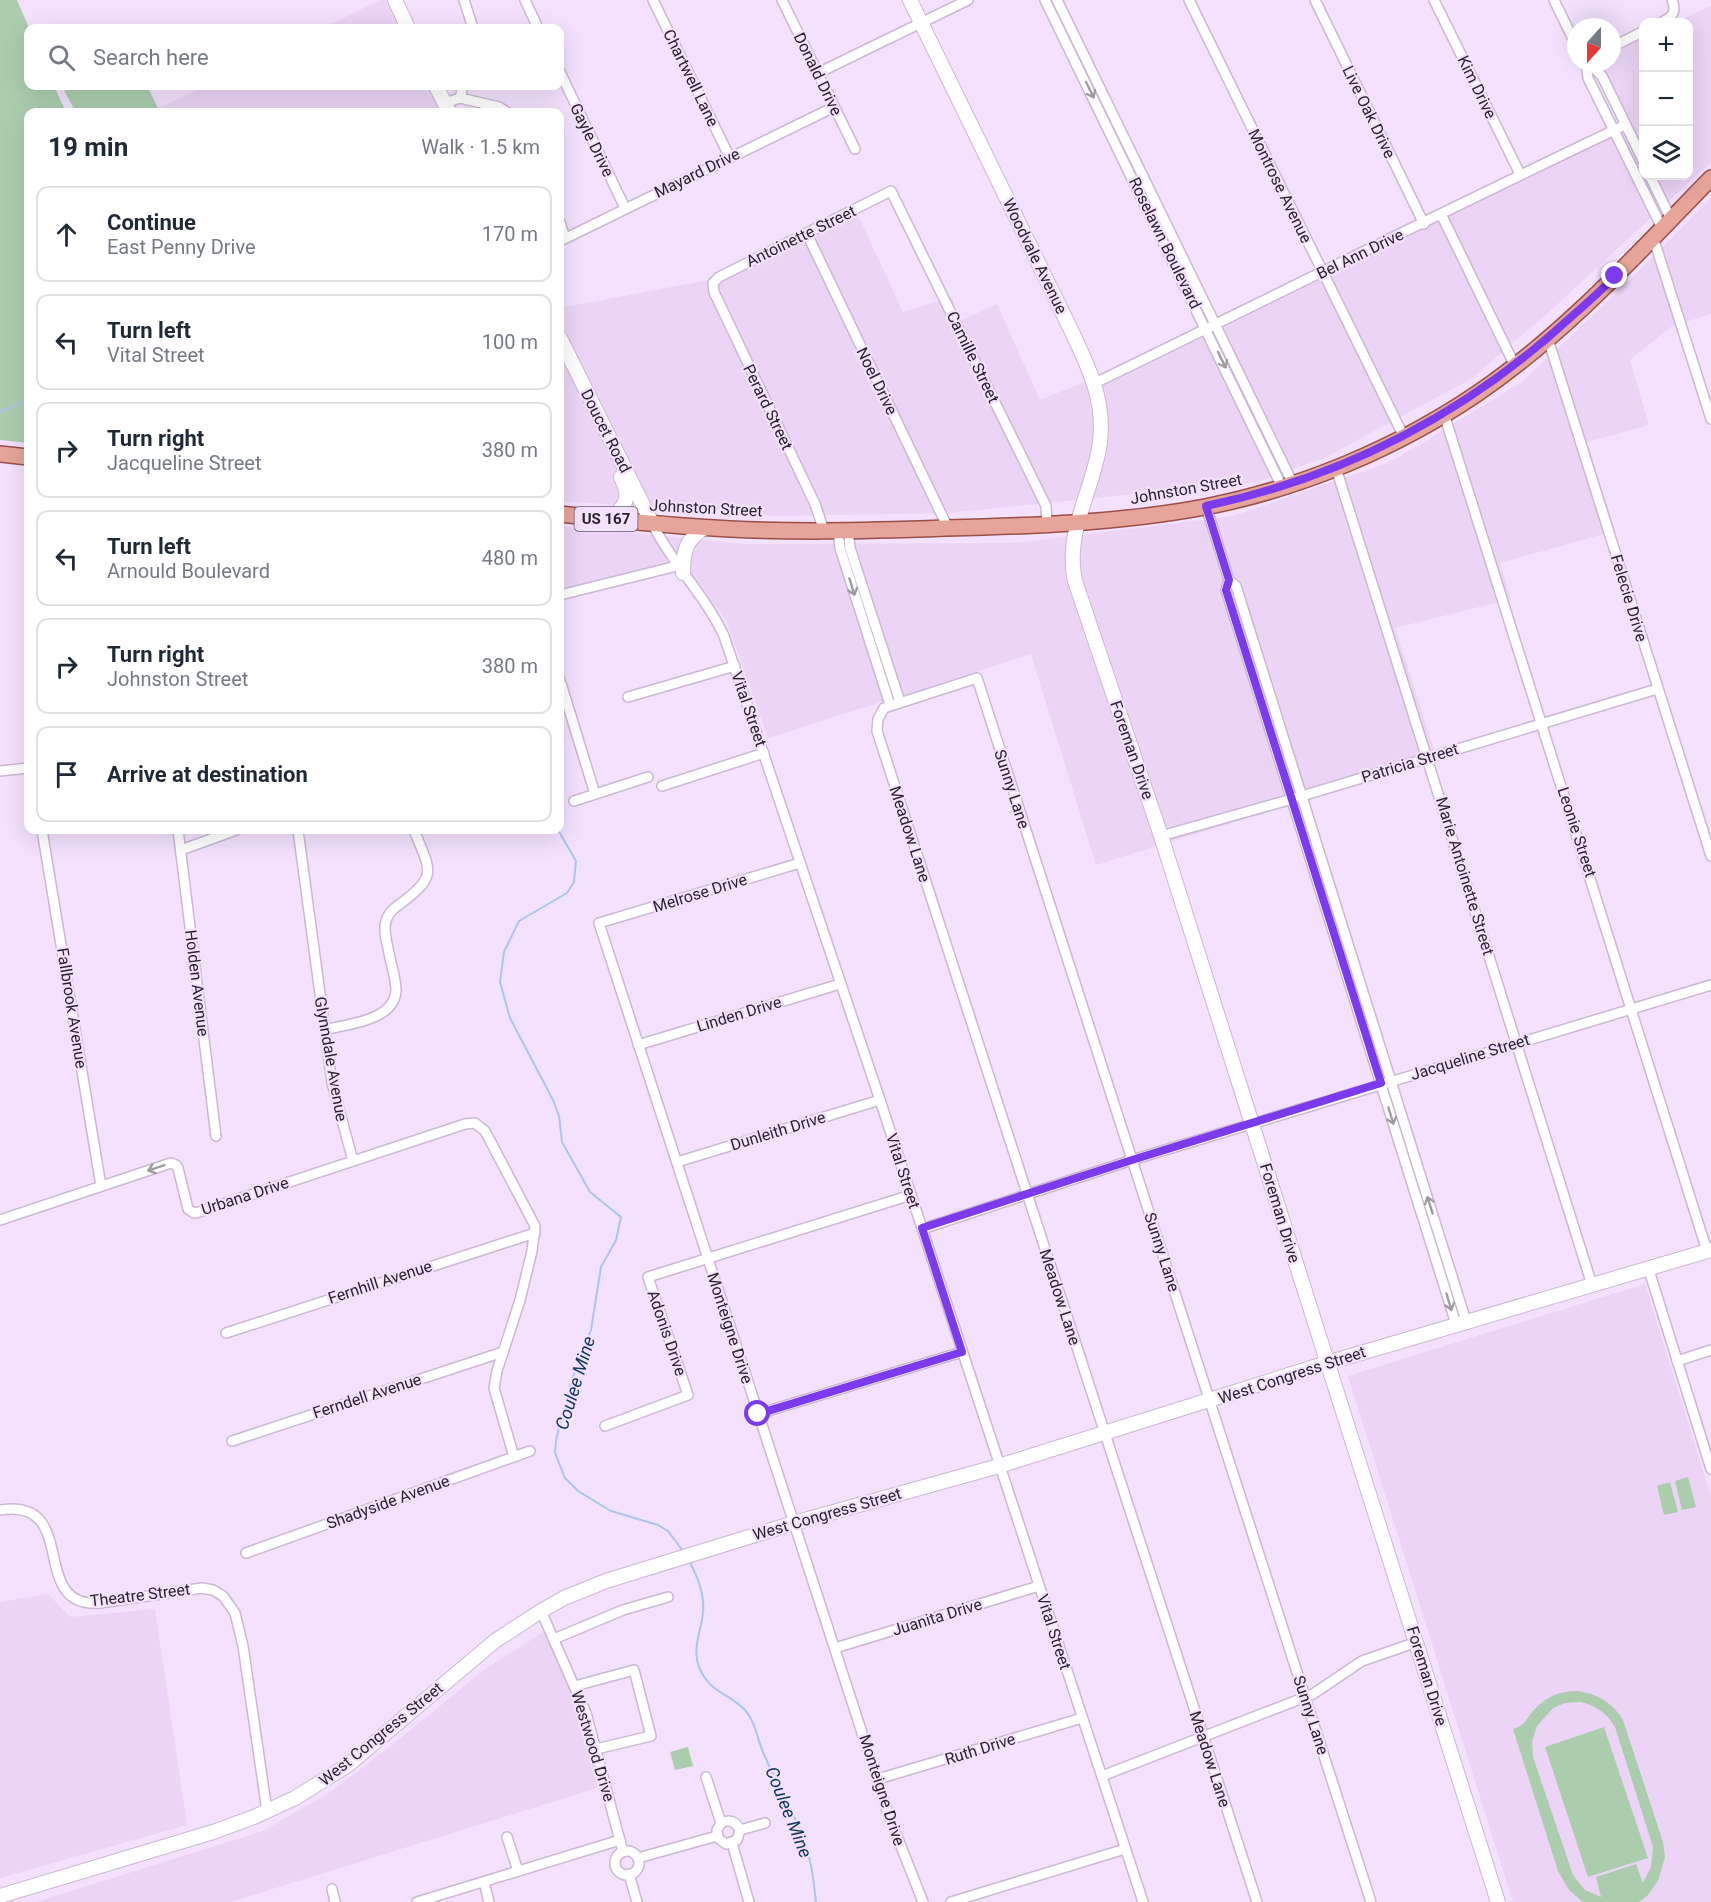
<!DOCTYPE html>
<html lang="en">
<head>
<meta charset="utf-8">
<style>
	:root { --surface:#fff; --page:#f2f2f3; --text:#1f2937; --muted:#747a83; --line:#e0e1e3 }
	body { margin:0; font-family:Roboto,sans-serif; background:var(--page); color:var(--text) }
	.controls { position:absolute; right:18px; top:18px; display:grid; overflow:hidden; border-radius:12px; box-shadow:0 6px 24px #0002 }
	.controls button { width:54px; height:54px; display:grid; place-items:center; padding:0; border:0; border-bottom:2px solid var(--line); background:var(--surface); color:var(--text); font:30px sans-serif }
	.compass { position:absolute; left:1567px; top:18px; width:54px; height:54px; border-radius:50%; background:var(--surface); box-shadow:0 6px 24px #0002; rotate:201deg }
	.stop { position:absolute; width:18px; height:18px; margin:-14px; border:4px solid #7c3aed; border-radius:50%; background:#fff }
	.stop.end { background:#7c3aed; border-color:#fff; box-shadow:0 2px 6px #0008 }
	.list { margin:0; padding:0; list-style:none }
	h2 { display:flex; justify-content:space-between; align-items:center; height:78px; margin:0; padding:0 24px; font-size:26px }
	h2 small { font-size:20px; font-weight:400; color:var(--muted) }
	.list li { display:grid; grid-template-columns:39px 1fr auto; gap:18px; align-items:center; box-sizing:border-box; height:96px; margin:0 12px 12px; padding:0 12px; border:2px solid var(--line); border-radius:12px }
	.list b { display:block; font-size:22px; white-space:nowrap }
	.list p { margin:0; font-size:20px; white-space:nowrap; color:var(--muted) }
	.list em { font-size:20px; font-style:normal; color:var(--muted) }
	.icon { flex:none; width:33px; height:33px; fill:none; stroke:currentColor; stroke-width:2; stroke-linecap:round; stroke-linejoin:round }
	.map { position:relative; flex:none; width:1711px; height:1902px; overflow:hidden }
	.search { position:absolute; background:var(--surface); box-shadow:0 6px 24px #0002; left:24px; top:24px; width:540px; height:66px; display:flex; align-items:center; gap:15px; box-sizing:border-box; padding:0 21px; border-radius:12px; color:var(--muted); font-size:22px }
	.panel { position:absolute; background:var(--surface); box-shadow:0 6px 24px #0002; left:24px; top:108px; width:540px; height:726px; border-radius:12px }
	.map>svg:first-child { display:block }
	.built { fill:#ebd4f6 }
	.green { fill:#abcdae; fill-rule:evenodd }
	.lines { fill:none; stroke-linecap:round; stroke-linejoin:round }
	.stream { stroke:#a8c6eb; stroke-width:2 }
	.street-casing { stroke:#cab8d3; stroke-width:12 }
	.secondary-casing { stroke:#cab8d3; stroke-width:16 }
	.primary-casing { stroke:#9a5048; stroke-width:18 }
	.street { stroke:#fff; stroke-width:9 }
	.secondary { stroke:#fff; stroke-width:14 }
	.primary { stroke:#e6a49a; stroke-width:15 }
	.oneway { stroke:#9f9ca0 }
	.route { stroke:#7c3aed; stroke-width:8 }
	.labels { text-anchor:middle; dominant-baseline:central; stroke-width:4.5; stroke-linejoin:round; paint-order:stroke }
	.shield { fill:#f3e1fd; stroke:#665c6b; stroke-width:1.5 }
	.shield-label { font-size:15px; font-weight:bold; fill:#2a232d }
	.street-label { font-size:16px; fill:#2a232d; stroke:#f3e1fd }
	.water-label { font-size:18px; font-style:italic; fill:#0e3865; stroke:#f3e1fd }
</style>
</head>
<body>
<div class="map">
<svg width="1711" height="1902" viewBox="0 0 1711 1902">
	<rect width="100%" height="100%" fill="#f3e1fd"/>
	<!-- built -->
	<g class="built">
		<polygon points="381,0 399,0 414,28 322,28"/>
		<polygon points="1711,6 1711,162 1548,313 1471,379 1324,458 1257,482 947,513 774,516 560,501 560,308 709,280 858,215 903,312 952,297 960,321 997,304 1040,400 1100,376 1618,122 1590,63 1612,63 1612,53 1643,38 1644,176 1688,176 1688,22 1676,22"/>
		<polygon points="205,86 443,86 457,112 161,112 159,108"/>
		<polygon points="1711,198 1711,314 1672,326 1630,360 1649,425 1587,442 1615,531 1500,563 1511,599 1395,628 1437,759 1096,865 1031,654 768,738 726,620 681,562 560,590 560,526 744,544 1015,543 1233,516 1391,462 1522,382 1627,283"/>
		<polygon points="1645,1284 1711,1496 1711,1902 1513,1902 1348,1376"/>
		<polygon points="48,1594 70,1617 155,1609 187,1825 0,1878 0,1602"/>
		<polygon points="545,1631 578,1707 600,1787 231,1902 36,1902 263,1831 329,1793 396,1742 485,1669"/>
	</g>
	<!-- green -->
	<g class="green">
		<polygon points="0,0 17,0 29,28 28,86 54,86 66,112 28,112 28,399 27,405 28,405 28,443 0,440"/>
		<polygon points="76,86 147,86 160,112 76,112 64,91"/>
		<polygon points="1688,1477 1696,1507 1682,1510 1675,1481"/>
		<polygon points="1670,1482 1678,1512 1664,1515 1657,1486"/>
		<path d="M1578 1691C1598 1694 1613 1703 1623 1720L1663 1842 1665 1857 1658 1881 1647 1896 1639 1902H1583L1569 1890 1558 1871 1513 1729C1527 1724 1525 1720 1534 1710 1546 1696 1561 1691 1578 1691ZM1580 1702C1595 1705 1607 1713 1615 1727L1653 1847 1651 1867 1643 1883 1636 1864 1596 1877 1601 1897 1585 1890 1573 1875 1533 1757 1532 1741 1537 1726 1553 1708 1565 1703Z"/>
		<polygon points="1604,1727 1648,1858 1588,1877 1545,1747"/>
		<polygon points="688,1747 693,1766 675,1770 670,1752"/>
	</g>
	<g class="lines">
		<!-- stream -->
		<g class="stream">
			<polyline points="0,412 28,399"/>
			<polyline points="558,830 576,861 574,882 567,893 519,921 504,952 500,982 510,1018 553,1100 559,1116 562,1142 590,1192 621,1217 616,1240 601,1267 591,1330 571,1382 556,1440 555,1453 565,1478 578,1491 611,1511 658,1525 668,1531 683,1551"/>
			<path d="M689 1561C698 1577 705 1594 703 1613 701 1632 692 1648 699 1667 710 1694 728 1692 745 1710 755 1721 757 1738 763 1752 777 1786 800 1821 809 1857 813 1871 814 1887 816 1902"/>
		</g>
		<!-- street casing -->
		<g class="street-casing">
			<g id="street">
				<polyline points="464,0 473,28"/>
				<polyline points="525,0 538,28"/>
				<polyline points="653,0 729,156"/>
				<polyline points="782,0 855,149"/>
				<polyline points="1045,0 1282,487"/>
				<polyline points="1057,0 1293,484"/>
				<polyline points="1189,0 1404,437"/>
				<polyline points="1315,0 1424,224"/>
				<polyline points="1434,0 1520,174"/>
				<polyline points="1554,0 1576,45"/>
				<path d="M1662 22C1672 17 1677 12 1672 0"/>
				<polyline points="1612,47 1644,31"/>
				<polyline points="1586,63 1588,78 1662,228"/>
				<polyline points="1589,63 1602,76 1644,162"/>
				<polyline points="560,72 625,208"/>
				<polyline points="818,73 968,0"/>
				<polyline points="460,98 463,86"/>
				<polyline points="445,103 460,98 499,107 507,112"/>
				<polyline points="1650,176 1671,219"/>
				<polyline points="1441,214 1515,366"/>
				<polyline points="560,222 565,238"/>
				<polyline points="807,234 948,528"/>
				<polyline points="1653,237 1711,419"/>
				<polyline points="560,241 834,107"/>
				<polyline points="1548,339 1711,856"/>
				<path d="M1095 383C1272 297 1448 209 1625 125"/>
				<polyline points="1444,414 1707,1251"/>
				<polyline points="1336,468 1592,1285"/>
				<polyline points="1206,506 1229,580 1236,586 1466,1321"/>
				<path d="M652 523C672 564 705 595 724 636L880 1100 1143 1902"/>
				<polyline points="838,530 840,548 890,705"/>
				<polyline points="848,530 850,548 900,702"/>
				<polyline points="824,531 815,504 714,292 713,283 719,277 891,191 1046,506 1047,524"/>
				<polyline points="1229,580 1226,590 1456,1324"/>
				<polyline points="560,595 677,566"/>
				<polyline points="560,680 595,794"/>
				<polyline points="628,697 735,666"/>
				<polyline points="0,771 28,768"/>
				<polyline points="662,786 764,753"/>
				<polyline points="574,801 648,777"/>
				<polyline points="42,830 101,1186"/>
				<polyline points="178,830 216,1136"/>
				<polyline points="298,830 332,1083 353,1161"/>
				<polyline points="1161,836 1292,799 1657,689"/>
				<polyline points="181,850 236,830"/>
				<polyline points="800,863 599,923 889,1816 923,1902"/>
				<path d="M324 1030C347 1024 395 1021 396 990 396 978 391 965 389 953 387 943 383 931 386 921 388 913 394 908 400 904 439 875 430 871 414 830"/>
				<polyline points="638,1045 840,984"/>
				<polyline points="677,1162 880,1100"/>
				<polyline points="0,1220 171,1163 176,1165 178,1168 188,1209 194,1213 199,1212 465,1124 475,1123 485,1131 535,1226 532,1251 520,1300 497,1371 494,1388 514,1457"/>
				<polyline points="922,1229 1132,1160 1711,985"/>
				<polyline points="1648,1267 1711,1469"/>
				<polyline points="226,1333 535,1233"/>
				<polyline points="1677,1361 1711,1350"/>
				<polyline points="758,1414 962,1352"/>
				<polyline points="605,1426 688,1395 648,1277 911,1195"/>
				<polyline points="232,1441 503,1352"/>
				<path d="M0 1510C81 1497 27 1609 100 1603L202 1588 213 1590 223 1596 235 1613 243 1646 267 1811"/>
				<polyline points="246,1553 530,1451"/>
				<polyline points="541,1611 586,1713 623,1852"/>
				<polyline points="554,1639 623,1610 668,1597"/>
				<polyline points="835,1648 1039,1586"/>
				<polyline points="575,1686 634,1670 651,1736 596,1749"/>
				<polyline points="1102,1776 1313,1694 1362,1661 1417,1642"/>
				<path d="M706 1777 721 1823 717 1830 718 1838 726 1844 737 1840 740 1830C736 1821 729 1819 721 1823"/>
				<polyline points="878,1779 1082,1718"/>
				<polyline points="740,1830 765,1823"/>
				<polyline points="507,1837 518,1871"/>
				<polyline points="732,1843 749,1902"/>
				<circle cx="627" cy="1863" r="12"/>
				<polyline points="638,1858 717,1836"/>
				<polyline points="629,1874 637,1902"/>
				<polyline points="484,1882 489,1902"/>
				<polyline points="332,1889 335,1902"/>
				<polyline points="417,1902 620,1840"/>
				<polyline points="951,1902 1125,1849"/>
				<polyline points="1257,1902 877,731 878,719 884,708 977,678 1371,1902"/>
			</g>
		</g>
		<!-- secondary casing -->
		<g class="secondary-casing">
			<g id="secondary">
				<polyline points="395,0 408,28"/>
				<path d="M910 0 1072 332C1089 368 1105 401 1100 442 1094 490 1064 531 1075 581L1161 836 1498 1902"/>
				<polyline points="436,86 449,112"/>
				<polyline points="560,338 652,523"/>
				<path d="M609 519C627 506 631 497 621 477"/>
				<path d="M683 573C683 552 686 538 705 528"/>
				<polyline points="0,1896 213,1832 254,1817 295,1798 348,1765 495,1641 541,1611 564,1598 606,1581 794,1523 999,1466 1327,1363 1711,1250"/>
			</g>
		</g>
		<!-- primary casing -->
		<g class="primary-casing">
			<g id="primary">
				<polyline points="0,454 28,457"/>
				<path d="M560 514C606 519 652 524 698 527 781 533 864 531 946 528 1033 526 1119 523 1205 507 1302 488 1397 448 1478 393 1566 333 1638 253 1711 178"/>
			</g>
		</g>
		<!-- street -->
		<use href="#street" class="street"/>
		<!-- secondary -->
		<use href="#secondary" class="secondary"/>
		<!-- primary -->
		<use href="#primary" class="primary"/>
	</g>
	<!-- one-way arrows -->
	<defs><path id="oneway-shaft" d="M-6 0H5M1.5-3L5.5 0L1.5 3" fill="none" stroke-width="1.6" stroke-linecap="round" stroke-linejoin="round" transform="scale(1.5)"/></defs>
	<g class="oneway">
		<use href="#oneway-shaft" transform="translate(1090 90) rotate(64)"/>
		<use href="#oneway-shaft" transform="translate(1222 360) rotate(64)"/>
		<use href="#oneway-shaft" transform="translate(852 587) rotate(73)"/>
		<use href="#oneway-shaft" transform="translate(1391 1116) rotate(73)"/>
		<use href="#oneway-shaft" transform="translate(156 1168) rotate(161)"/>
		<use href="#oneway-shaft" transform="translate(1430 1205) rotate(-107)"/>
		<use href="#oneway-shaft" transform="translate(1449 1302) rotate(73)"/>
	</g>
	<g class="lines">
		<!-- route -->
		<path class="route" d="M758 1414 962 1352 922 1228 1132 1160 1381 1083 1226 590 1229 580 1206 506C1344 477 1467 413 1571 317 1586 304 1601 291 1615 276"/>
	</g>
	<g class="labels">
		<!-- shield labels -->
		<rect class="shield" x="574.5" y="507" width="63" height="24" rx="4.5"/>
		<g class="shield-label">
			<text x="606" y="519">US 167</text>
		</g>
		<!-- street labels -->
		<g class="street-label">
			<text transform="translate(818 74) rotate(64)">Donald Drive</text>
			<text transform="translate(691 78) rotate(64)">Chartwell Lane</text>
			<text transform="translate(1477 87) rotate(64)">Kim Drive</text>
			<text transform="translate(1369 112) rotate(64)">Live Oak Drive</text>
			<text transform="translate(592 140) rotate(64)">Gayle Drive</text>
			<text transform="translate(697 173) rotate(-26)">Mayard Drive</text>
			<text transform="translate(1280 186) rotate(64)">Montrose Avenue</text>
			<text transform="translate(801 236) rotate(-26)">Antoinette Street</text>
			<text transform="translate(1165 243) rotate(64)">Roselawn Boulevard</text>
			<text transform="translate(1360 254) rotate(-26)">Bel Ann Drive</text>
			<text transform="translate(1035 256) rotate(64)">Woodvale Avenue</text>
			<text transform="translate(973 357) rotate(64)">Camille Street</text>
			<text transform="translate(877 381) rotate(64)">Noel Drive</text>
			<text transform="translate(768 407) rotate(64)">Perard Street</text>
			<text transform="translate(606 431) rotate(63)">Doucet Road</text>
			<text transform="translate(1186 489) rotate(-10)">Johnston Street</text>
			<text transform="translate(706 508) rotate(3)">Johnston Street</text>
			<text transform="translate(1629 598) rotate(73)">Felecie Drive</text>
			<text transform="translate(749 709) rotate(71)">Vital Street</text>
			<text transform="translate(1132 750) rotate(71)">Foreman Drive</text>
			<text transform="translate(1410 763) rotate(-17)">Patricia Street</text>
			<text transform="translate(1012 789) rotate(72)">Sunny Lane</text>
			<text transform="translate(1577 832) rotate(72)">Leonie Street</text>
			<text transform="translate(910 834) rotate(72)">Meadow Lane</text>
			<text transform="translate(1465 876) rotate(73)">Marie Antoinette Street</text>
			<text transform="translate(700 893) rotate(-17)">Melrose Drive</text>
			<text transform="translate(197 983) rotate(83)">Holden Avenue</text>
			<text transform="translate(72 1008) rotate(81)">Fallbrook Avenue</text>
			<text transform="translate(739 1014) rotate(-17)">Linden Drive</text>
			<text transform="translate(1470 1057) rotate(-17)">Jacqueline Street</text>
			<text transform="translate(331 1059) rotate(80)">Glynndale Avenue</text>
			<text transform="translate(778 1131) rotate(-17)">Dunleith Drive</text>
			<text transform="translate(903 1171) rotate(72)">Vital Street</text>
			<text transform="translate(245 1196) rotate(-18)">Urbana Drive</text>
			<text transform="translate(1280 1213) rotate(73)">Foreman Drive</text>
			<text transform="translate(1162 1252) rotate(72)">Sunny Lane</text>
			<text transform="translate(380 1282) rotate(-18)">Fernhill Avenue</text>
			<text transform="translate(1060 1297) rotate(72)">Meadow Lane</text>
			<text transform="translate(730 1328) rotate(72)">Monteigne Drive</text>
			<text transform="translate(667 1333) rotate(71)">Adonis Drive</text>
			<text transform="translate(1292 1375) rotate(-18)">West Congress Street</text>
			<text transform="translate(367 1396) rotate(-18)">Ferndell Avenue</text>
			<text transform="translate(388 1502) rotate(-20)">Shadyside Avenue</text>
			<text transform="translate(827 1514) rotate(-16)">West Congress Street</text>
			<text transform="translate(140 1595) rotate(-7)">Theatre Street</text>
			<text transform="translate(937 1617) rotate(-17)">Juanita Drive</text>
			<text transform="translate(1054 1632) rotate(72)">Vital Street</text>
			<text transform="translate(1427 1676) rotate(73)">Foreman Drive</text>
			<text transform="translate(1311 1715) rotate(72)">Sunny Lane</text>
			<text transform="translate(381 1734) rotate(-39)">West Congress Street</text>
			<text transform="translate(593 1746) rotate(73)">Westwood Drive</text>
			<text transform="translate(980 1749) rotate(-17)">Ruth Drive</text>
			<text transform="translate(1210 1759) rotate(72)">Meadow Lane</text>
			<text transform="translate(882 1790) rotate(72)">Monteigne Drive</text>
		</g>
		<!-- water labels -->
		<g class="water-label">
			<text transform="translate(575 1383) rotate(-73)">Coulee Mine</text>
			<text transform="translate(789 1812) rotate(68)">Coulee Mine</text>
		</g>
	</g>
</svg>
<div class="controls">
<button>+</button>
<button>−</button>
<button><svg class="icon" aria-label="layers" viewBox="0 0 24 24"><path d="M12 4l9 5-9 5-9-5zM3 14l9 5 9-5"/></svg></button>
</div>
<svg class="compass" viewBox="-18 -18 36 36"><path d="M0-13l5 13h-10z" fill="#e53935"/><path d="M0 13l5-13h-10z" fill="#747a83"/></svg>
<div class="stop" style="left:758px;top:1414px"></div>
<div class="stop end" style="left:1615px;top:276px"></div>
<div class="search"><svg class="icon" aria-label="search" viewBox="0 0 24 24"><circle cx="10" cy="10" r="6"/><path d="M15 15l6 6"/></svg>Search here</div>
<section class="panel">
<h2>19 min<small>Walk · 1.5 km</small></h2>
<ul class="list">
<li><svg class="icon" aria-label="ahead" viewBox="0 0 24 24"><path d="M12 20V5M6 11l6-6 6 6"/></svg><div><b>Continue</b><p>East Penny Drive</p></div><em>170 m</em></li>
<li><svg class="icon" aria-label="left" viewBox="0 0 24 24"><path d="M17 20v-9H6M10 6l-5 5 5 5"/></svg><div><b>Turn left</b><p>Vital Street</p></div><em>100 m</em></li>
<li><svg class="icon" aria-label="right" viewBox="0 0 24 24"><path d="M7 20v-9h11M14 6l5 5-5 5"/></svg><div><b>Turn right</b><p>Jacqueline Street</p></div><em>380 m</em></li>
<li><svg class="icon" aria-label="left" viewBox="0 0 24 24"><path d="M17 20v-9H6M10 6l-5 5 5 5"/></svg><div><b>Turn left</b><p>Arnould Boulevard</p></div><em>480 m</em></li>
<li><svg class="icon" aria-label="right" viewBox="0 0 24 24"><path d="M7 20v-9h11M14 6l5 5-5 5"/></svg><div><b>Turn right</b><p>Johnston Street</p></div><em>380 m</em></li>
<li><svg class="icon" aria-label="arrive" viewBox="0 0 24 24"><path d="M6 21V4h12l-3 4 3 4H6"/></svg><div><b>Arrive at destination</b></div></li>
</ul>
</section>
</div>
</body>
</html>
